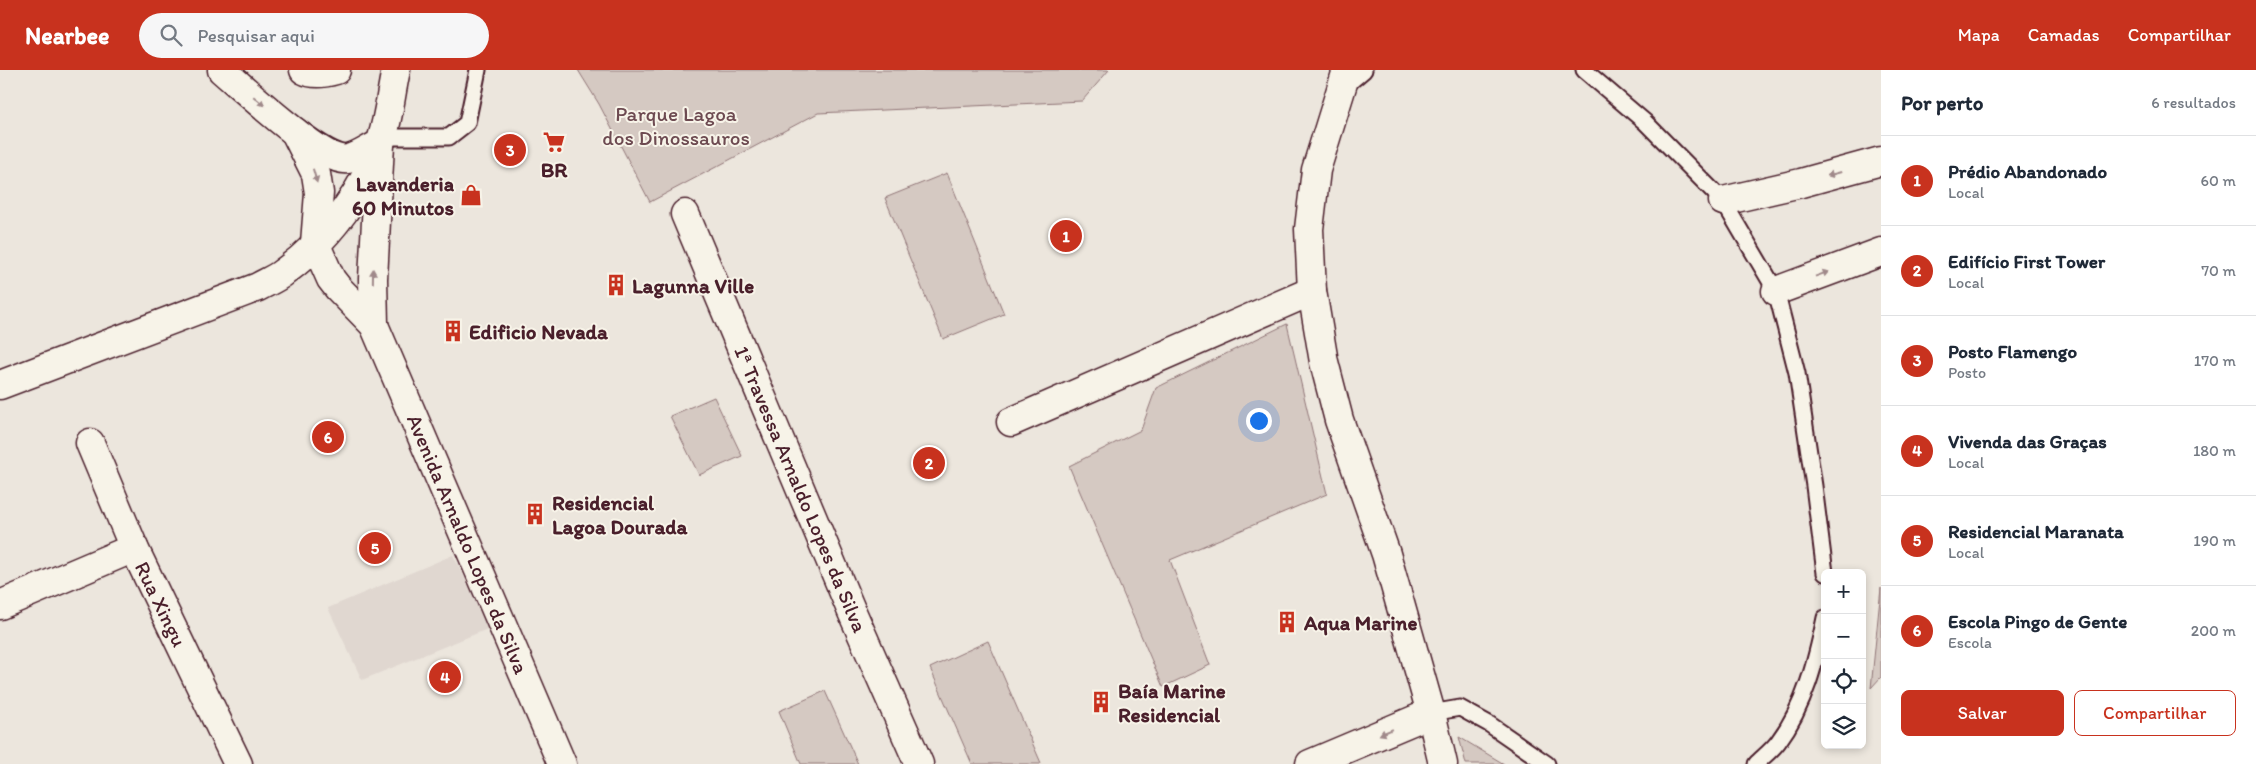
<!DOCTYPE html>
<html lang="pt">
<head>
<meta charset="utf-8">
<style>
	:root { --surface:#fff; --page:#f6f6f7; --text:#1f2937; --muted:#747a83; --line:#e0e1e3; --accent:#c8321e }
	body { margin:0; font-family:Itim,sans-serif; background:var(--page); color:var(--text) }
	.controls { position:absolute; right:15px; bottom:15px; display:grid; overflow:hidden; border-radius:8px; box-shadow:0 2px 8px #0003 }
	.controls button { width:45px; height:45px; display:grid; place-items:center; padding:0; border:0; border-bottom:1px solid var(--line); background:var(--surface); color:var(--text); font:25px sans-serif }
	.you { position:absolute; left:1258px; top:350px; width:18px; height:18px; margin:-12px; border:4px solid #fff; border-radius:50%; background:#1a73e8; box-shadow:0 0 0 8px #1a73e833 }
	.badge { display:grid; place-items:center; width:32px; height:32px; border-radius:50%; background:var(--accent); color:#fff; font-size:16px; font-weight:700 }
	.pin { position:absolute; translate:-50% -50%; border:2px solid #fff; box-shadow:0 1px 5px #0006 }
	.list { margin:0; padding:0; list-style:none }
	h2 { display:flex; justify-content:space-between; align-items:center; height:65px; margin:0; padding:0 20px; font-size:21px }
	h2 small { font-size:16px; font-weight:400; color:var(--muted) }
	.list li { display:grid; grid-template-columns:32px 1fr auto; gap:15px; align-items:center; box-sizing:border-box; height:90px; padding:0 20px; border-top:1px solid var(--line) }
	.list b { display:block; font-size:19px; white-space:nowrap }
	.list p { margin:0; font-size:16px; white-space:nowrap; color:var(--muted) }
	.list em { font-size:16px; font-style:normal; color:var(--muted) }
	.actions { display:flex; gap:10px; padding:15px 20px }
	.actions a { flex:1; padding:11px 0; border:1px solid var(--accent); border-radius:8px; text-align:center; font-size:18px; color:var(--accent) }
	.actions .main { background:var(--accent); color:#fff }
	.icon { flex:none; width:28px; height:28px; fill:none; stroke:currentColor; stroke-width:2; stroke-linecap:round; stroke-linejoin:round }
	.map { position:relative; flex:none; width:1881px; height:694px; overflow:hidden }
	header { display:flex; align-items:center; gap:30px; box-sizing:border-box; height:70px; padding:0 25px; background:var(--accent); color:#fff }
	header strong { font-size:24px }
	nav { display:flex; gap:28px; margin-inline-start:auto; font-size:18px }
	.search { width:350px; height:45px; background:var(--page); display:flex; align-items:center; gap:12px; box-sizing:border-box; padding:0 18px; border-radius:28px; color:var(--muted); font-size:19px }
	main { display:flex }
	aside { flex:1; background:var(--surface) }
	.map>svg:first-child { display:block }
	.built { fill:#e0d7d0 }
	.green { fill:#d5c9c2; stroke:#907476 }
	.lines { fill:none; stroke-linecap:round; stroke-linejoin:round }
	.service-casing { stroke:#4a1f2b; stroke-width:19 }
	.minor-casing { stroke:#4a1f2b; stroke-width:31 }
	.tertiary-casing { stroke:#4a1f2b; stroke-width:31 }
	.service { stroke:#f7f3e8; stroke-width:15 }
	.minor { stroke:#f7f3e8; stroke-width:28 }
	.tertiary { stroke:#f7f3e8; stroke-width:28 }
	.oneway { fill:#a0898a }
	.labels { text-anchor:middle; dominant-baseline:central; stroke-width:4; stroke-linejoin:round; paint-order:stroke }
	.park-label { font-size:21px; fill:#6d4a51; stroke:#f7f3e8 }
	.poi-label { font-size:21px; font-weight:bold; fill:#4a1f2b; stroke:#f7f3e8; text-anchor:start }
	.street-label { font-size:21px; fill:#4a1f2b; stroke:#f7f3e8 }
</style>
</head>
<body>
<header>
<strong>Nearbee</strong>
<div class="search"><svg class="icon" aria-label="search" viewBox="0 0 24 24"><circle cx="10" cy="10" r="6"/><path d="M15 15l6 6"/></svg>Pesquisar aqui</div>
<nav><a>Mapa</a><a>Camadas</a><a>Compartilhar</a></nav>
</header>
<main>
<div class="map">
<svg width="1881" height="694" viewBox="0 0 1881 694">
	<rect width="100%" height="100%" fill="#ece6dd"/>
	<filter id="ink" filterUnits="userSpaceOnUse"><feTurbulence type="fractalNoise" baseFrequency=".02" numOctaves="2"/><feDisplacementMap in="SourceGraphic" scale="10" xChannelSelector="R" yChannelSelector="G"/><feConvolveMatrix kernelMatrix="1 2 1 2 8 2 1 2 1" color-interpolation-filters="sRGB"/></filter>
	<g filter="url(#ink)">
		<!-- built -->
		<polygon class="built" points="453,485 490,558 362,610 328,538"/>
		<!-- green -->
		<g class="green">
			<polygon points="578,0 1109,0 1082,31 818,43 650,132 599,34"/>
			<polygon points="947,103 1004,244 943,269 885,128"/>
			<polygon points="1287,254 1327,424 1170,490 1210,595 1163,617 1069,396 1141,360 1156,318"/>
			<polygon points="714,327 742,386 699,405 670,346"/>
			<polygon points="1881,518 1881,607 1871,618"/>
			<polygon points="988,571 1041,693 1040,694 972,694 930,598"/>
			<polygon points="825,621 858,694 801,694 779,641"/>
			<polygon points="1459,667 1504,694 1466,694"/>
		</g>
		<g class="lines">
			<!-- service casing -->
			<g class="service-casing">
				<g id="service">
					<polyline points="1584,0 1645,52 1723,131 1776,221 1797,303 1814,416 1825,503"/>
					<polyline points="1344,17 1364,0"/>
					<polyline points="383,67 449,67 467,53 478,0"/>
					<polyline points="1431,643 1460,638 1489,654 1547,694"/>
					<path d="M1756 694C1763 687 1772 680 1778 672 1805 636 1816 591 1825 548"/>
				</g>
			</g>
			<!-- minor casing -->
			<g class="minor-casing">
				<g id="minor">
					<path d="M222 0C243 18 324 94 348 89 359 87 370 78 380 74L373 209 374 255"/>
					<path d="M304 0C313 5 326 3 336 0"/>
					<polyline points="1723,131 1801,113 1881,91"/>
					<polyline points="685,144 852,542 919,694"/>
					<polyline points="315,173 331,209 338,218 374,255 562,694"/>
					<polyline points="1776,221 1881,182"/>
					<polyline points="1011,352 1312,221"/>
					<polyline points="90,373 134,478 238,694"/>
					<polyline points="0,535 134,478"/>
					<polyline points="1310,694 1431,643"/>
				</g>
			</g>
			<!-- tertiary casing -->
			<g class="tertiary-casing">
				<g id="tertiary">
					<polyline points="1347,0 1316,100 1309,159 1312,221 1324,292 1339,350 1386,484 1431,643 1443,694"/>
					<polyline points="295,62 316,104 319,123 315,173"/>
					<path d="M0 315 258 217C267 212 277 208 284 202 329 169 365 120 382 68 389 46 391 22 396 0"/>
				</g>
			</g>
			<!-- service -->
			<use href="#service" class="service"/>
			<!-- minor -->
			<use href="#minor" class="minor"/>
			<!-- tertiary -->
			<use href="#tertiary" class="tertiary"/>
		</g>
		<!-- one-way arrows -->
		<defs><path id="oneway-solid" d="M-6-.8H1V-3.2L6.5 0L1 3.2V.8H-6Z" transform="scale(1.25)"/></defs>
		<g class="oneway">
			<use href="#oneway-solid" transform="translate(259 31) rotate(40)"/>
			<use href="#oneway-solid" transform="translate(1834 104) rotate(165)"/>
			<use href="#oneway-solid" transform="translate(315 106) rotate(74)"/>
			<use href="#oneway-solid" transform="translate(1822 204) rotate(-20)"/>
			<use href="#oneway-solid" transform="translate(373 206) rotate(-89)"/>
			<use href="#oneway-solid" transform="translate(1386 662) rotate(157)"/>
		</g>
	</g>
	<!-- icons -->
	<defs>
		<g id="supermarket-bare" transform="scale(1.725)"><path d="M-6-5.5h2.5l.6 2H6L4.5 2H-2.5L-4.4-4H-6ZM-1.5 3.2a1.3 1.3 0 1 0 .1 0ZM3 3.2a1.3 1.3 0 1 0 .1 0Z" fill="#c8321e" stroke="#f7f3e8" stroke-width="2.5" paint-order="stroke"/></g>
		<g id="shop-bare" transform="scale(1.725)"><path d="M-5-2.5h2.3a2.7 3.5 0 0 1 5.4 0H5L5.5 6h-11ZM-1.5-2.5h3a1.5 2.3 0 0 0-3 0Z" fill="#c8321e" stroke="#f7f3e8" stroke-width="2.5" paint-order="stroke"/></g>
		<g id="building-bare" transform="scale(1.725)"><path d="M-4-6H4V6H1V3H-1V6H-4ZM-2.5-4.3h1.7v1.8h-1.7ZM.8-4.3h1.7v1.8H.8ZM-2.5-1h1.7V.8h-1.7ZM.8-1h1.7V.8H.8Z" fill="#c8321e" stroke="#f7f3e8" stroke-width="2.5" paint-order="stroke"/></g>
	</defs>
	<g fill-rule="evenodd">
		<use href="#supermarket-bare" x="554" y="72"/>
		<use href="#shop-bare" x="471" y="125"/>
		<use href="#building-bare" x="616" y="215"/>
		<use href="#building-bare" x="453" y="261"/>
		<use href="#building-bare" x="535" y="444"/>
		<use href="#building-bare" x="1287" y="552"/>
		<use href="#building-bare" x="1101" y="632"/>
	</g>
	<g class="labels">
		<!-- park labels -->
		<g class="park-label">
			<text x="676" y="43">Parque Lagoa<tspan x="676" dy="24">dos Dinossauros</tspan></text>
		</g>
		<!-- poi labels -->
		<g class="poi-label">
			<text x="554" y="99" text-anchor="middle">BR</text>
			<text x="454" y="113" text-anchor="end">Lavanderia<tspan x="454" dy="24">60 Minutos</tspan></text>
			<text x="632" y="215">Lagunna Ville</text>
			<text x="469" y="261">Edificio Nevada</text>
			<text x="552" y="432">Residencial<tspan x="552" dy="24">Lagoa Dourada</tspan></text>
			<text x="1304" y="552">Aqua Marine</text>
			<text x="1118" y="620">Baía Marine<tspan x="1118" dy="24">Residencial</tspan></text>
		</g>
		<!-- street labels -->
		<g class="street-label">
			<text transform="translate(801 419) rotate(67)">1ª Travessa Arnaldo Lopes da Silva</text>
			<text transform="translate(468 474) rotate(67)">Avenida Arnaldo Lopes da Silva</text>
			<text transform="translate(161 534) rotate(64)">Rua Xingu</text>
		</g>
	</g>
</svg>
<div class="controls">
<button>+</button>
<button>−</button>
<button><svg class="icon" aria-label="locate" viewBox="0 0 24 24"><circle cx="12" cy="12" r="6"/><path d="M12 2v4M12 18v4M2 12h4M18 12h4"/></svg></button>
<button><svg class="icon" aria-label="layers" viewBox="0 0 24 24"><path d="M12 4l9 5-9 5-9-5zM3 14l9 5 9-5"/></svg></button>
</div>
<div class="you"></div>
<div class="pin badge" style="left:1066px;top:166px">1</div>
<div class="pin badge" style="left:929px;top:393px">2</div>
<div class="pin badge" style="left:510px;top:80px">3</div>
<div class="pin badge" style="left:445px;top:607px">4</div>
<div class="pin badge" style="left:375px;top:478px">5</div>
<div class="pin badge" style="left:328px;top:367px">6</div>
</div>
<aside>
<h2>Por perto<small>6 resultados</small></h2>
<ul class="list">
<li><span class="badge">1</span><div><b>Prédio Abandonado</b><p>Local</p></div><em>60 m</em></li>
<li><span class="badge">2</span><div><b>Edifício First Tower</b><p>Local</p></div><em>70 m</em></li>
<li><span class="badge">3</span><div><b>Posto Flamengo</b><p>Posto</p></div><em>170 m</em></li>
<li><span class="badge">4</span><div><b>Vivenda das Graças</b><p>Local</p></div><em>180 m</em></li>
<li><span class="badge">5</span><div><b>Residencial Maranata</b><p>Local</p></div><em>190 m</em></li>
<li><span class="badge">6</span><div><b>Escola Pingo de Gente</b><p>Escola</p></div><em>200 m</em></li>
</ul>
<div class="actions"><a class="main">Salvar</a><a>Compartilhar</a></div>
</aside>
</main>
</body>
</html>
